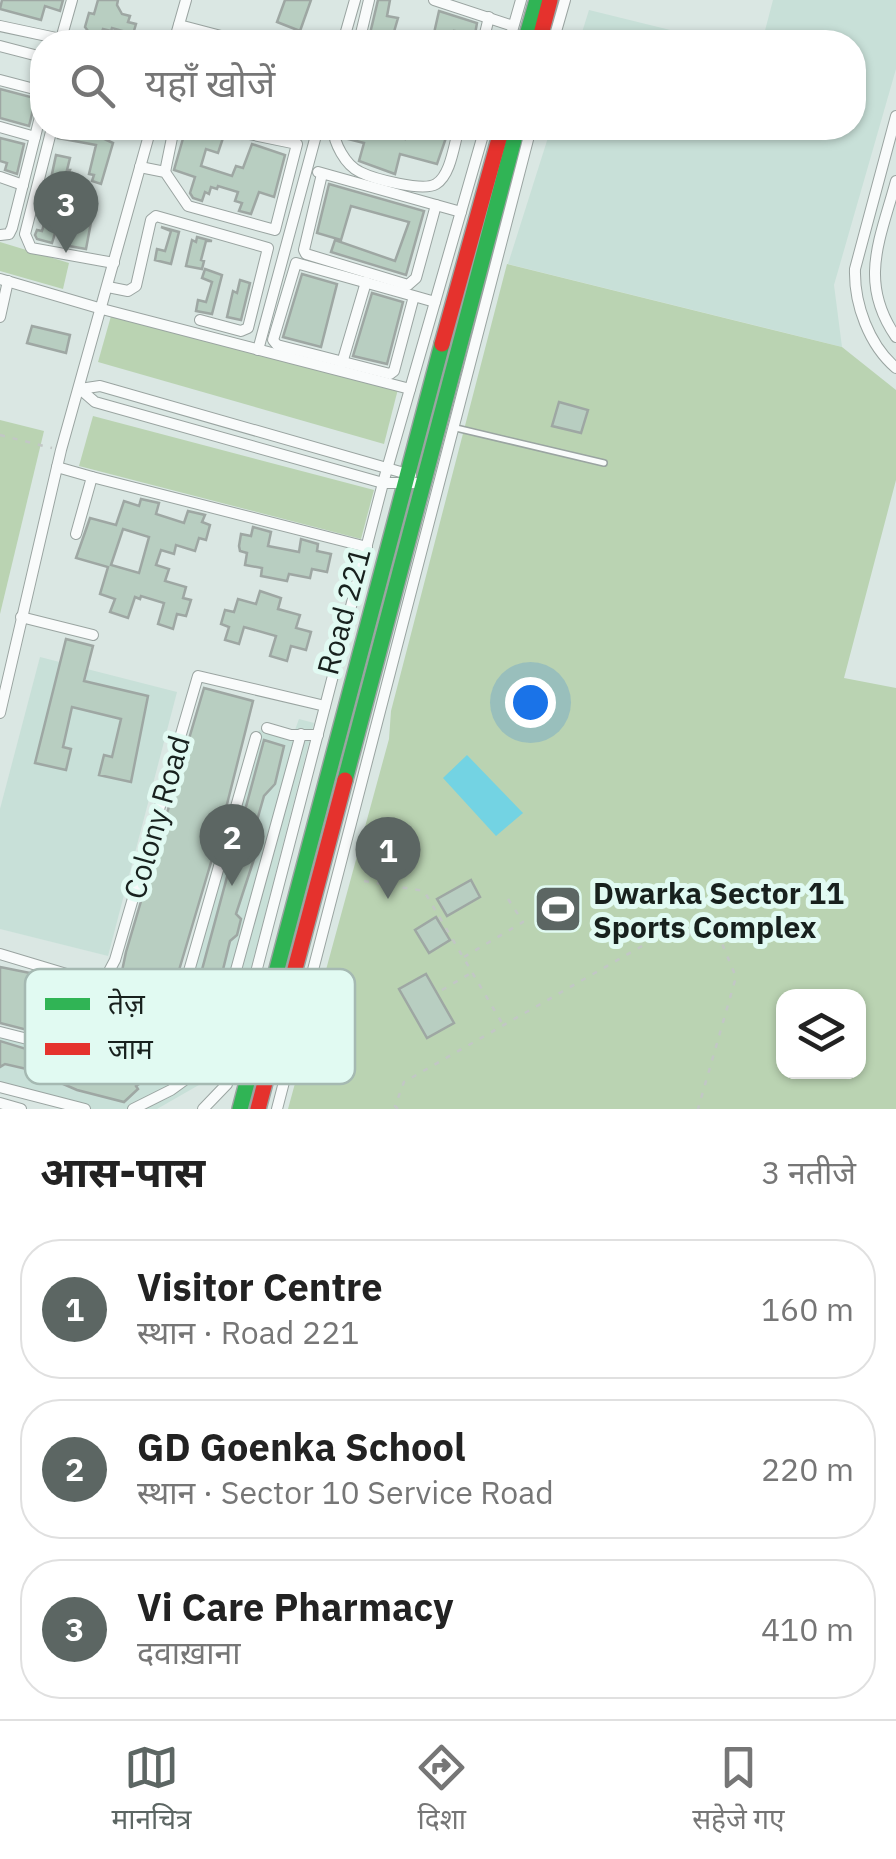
<!DOCTYPE html>
<html lang="hi">
<head>
<meta charset="utf-8">
<style>
	:root { --surface:#fff; --page:#f2f2f2; --text:#222; --muted:#767676; --line:#e0e0e0; --accent:#5c6663 }
	body { margin:0; font-family:"IBM Plex Sans","Noto Sans Devanagari",sans-serif; background:var(--page); color:var(--text) }
	.controls { position:absolute; right:30px; bottom:30px; display:grid; overflow:hidden; border-radius:20px; box-shadow:0 2px 8px #0004 }
	.controls button { width:90px; height:90px; display:grid; place-items:center; padding:0; border:0; border-bottom:2px solid var(--line); background:var(--surface); color:var(--text); font:50px sans-serif }
	.you { position:absolute; left:530px; top:702px; width:35px; height:35px; margin:-25px; border:8px solid #fff; border-radius:50%; background:#1a73e8; box-shadow:0 0 0 15px #1a73e833 }
	.badge { display:grid; place-items:center; width:65px; height:65px; border-radius:50%; background:var(--accent); color:#fff; font-size:32px; font-weight:700 }
	.pin { position:absolute; translate:-50% -82px; filter:drop-shadow(0 2px 5px #0008) }
	.pin::after { content:''; position:absolute; top:52px; width:35px; height:30px; background:inherit; clip-path:polygon(0 0,100% 0,50% 100%) }
	.list { margin:0; padding:0; list-style:none }
	h2 { display:flex; justify-content:space-between; align-items:center; height:130px; margin:0; padding:0 40px; font-size:42px }
	h2 small { font-size:32px; font-weight:400; color:var(--muted) }
	.list li { display:grid; grid-template-columns:65px 1fr auto; gap:30px; align-items:center; box-sizing:border-box; height:140px; margin:0 20px 20px; padding:0 20px; border:2px solid var(--line); border-radius:40px }
	.list b { display:block; font-size:38px; white-space:nowrap }
	.list p { margin:0; font-size:32px; white-space:nowrap; color:var(--muted) }
	.list em { font-size:32px; font-style:normal; color:var(--muted) }
	.icon { flex:none; width:55px; height:55px; fill:none; stroke:currentColor; stroke-width:2; stroke-linecap:round; stroke-linejoin:round }
	.map { position:relative; flex:none; width:896px; height:1109px; overflow:hidden }
	.search { position:absolute; background:var(--surface); box-shadow:0 2px 8px #0004; left:30px; right:30px; top:30px; height:110px; display:flex; align-items:center; gap:25px; box-sizing:border-box; padding:0 35px; border-radius:40px; color:var(--muted); font-size:38px }
	.sheet { height:610px; background:var(--surface) }
	nav { display:flex; justify-content:space-around; align-items:center; box-sizing:border-box; height:140px; border-top:2px solid var(--line); background:var(--surface); font-size:28px; color:var(--muted) }
	nav a { display:grid; justify-items:center; gap:5px }
	nav .on { color:var(--accent) }
	.map>svg:first-child { display:block }
	.built { fill:#c8e0d8 }
	.green { fill:#bad3b2; fill-rule:evenodd }
	.water { fill:#73d3e3 }
	.building { fill:#b8cec1; stroke:#9ea7a3; stroke-width:2.5; fill-rule:evenodd }
	.lines { fill:none; stroke-linecap:round; stroke-linejoin:round }
	.lane-casing { stroke:#9aa4a1; stroke-width:8 }
	.street-casing { stroke:#9aa4a1; stroke-width:12 }
	.fast-casing { stroke:#9aa4a1; stroke-width:18 }
	.jam-casing { stroke:#9aa4a1; stroke-width:18 }
	.path { stroke:#c2c7c5; stroke-width:2.5; stroke-dasharray:5 8; stroke-linecap:butt }
	.lane { stroke:#f9fbfb; stroke-width:5 }
	.street { stroke:#f9fbfb; stroke-width:10 }
	.fast { stroke:#30b455; stroke-width:15 }
	.jam { stroke:#e5322d; stroke-width:15 }
	.labels { text-anchor:middle; dominant-baseline:central; stroke-width:10; stroke-linejoin:round; paint-order:stroke }
	.street-label { font-size:30px; fill:#18211e; stroke:#e1faf2 }
	.poi-label { font-size:30px; font-weight:bold; fill:#18211e; stroke:#e1faf2; text-anchor:start }
	.key { fill:#e1faf2; stroke:#a5b9b2; stroke-width:2.5 }
	.key-label { font-size:28px; fill:#18211e }
</style>
</head>
<body>
<div class="map">
<svg width="896" height="1109" viewBox="0 0 896 1109">
	<rect width="100%" height="100%" fill="#dae7e3"/>
	<!-- built -->
	<g class="built">
		<polygon points="773,0 896,0 896,69 834,285 842,347 508,264 551,128 854,128 854,42 762,42"/>
		<polygon points="589,10 719,42 579,42"/>
		<polygon points="40,657 177,692 108,956 0,929 0,809"/>
		<polygon points="299,719 314,723 225,1070 157,1109 69,1109 0,1090 0,1034 110,1063 178,1024 259,730 292,738"/>
	</g>
	<!-- green -->
	<g class="green">
		<polygon points="0,242 69,263 63,289 0,271"/>
		<path d="M507 264 842 347 896 390V480L844 678 896 688V1109H288L389 739 391 711ZM784 996H858V1072H784Z"/>
		<polygon points="113,309 398,389 384,444 98,362"/>
		<polygon points="93,416 374,490 361,539 79,466"/>
		<polygon points="0,420 44,431 0,614"/>
	</g>
	<!-- water -->
	<polygon class="water" points="467,755 523,813 496,836 443,778"/>
	<!-- building -->
	<g class="building">
		<polygon points="2,0 63,0 60,11 45,6 41,20 0,9"/>
		<polygon points="98,0 118,0 117,5 122,14 130,16 128,22 136,24 133,34 112,28 111,31 103,29 101,35 88,31 85,27 89,13 94,14"/>
		<polygon points="285,0 311,0 300,31 277,22"/>
		<polygon points="378,0 390,0 387,16 398,18 391,42 368,42"/>
		<polygon points="439,11 477,23 475,34 454,31 452,42 432,42"/>
		<polygon points="0,89 42,100 34,106 29,126 0,118"/>
		<polygon points="61,128 100,128 98,136 113,143 101,184 92,181 94,175 89,174 96,145 58,138"/>
		<polygon points="186,128 212,131 223,138 218,153 206,149 201,166 232,176 236,166 243,168 252,144 285,155 274,197 259,192 251,214 239,211 242,203 235,201 238,192 218,186 217,189 211,187 209,194 205,192 202,201 193,198 190,193 195,177 174,170"/>
		<polygon points="342,128 365,128 405,139 408,128 449,129 437,164 400,154 395,174 359,161 364,143 344,138"/>
		<polygon points="0,138 24,144 17,174 5,170 7,163 0,161"/>
		<polygon points="56,155 70,158 67,170 70,170 57,209 62,210 52,243 37,239 35,235 37,230 42,231 47,214 43,213 47,197 44,196 46,188 49,188"/>
		<polygon points="329,184 424,211 406,275 331,252 335,240 395,261 409,222 351,206 341,240 317,233"/>
		<polygon points="77,213 92,217 86,249 69,246"/>
		<polygon points="161,227 179,232 171,264 155,260 157,249 165,251 171,231"/>
		<polygon points="197,237 212,241 206,241 201,260 204,261 202,269 186,266 192,240 196,242"/>
		<polygon points="205,269 222,275 212,314 196,311 198,300 206,302 212,282 202,278"/>
		<polygon points="302,274 337,284 321,347 283,337"/>
		<polygon points="240,280 250,283 241,320 227,317 233,291 237,293"/>
		<polygon points="372,293 403,302 387,364 353,356"/>
		<polygon points="32,326 70,335 66,353 27,343"/>
		<polygon points="559,402 588,410 581,433 552,426"/>
		<path d="M141 499 159 503 156 514 184 523 188 511 205 515 202 522 210 525 206 540 199 538 195 551 176 545 174 554 161 550 156 565 169 569 165 581 186 587 183 598 191 600 186 616 177 614 173 629 158 624 164 603 141 596 140 599 135 597 128 618 110 612 115 599 100 594 108 567 76 558 90 518 116 525 124 501 139 506ZM123 529 149 537 139 573 111 565Z"/>
		<polygon points="253,527 271,532 268,546 299,552 301,539 318,544 317,551 331,554 327,572 312,569 310,578 289,574 287,581 261,576 262,568 245,565 247,553 240,551 239,546 241,534 251,536"/>
		<polygon points="260,591 281,598 278,609 300,615 296,628 311,632 306,650 291,646 287,661 270,656 276,636 244,627 239,644 225,640 229,627 221,624 225,610 234,612 238,599 256,604"/>
		<polygon points="66,639 93,646 84,681 148,696 131,782 99,775 104,755 112,757 121,719 72,707 63,747 71,749 66,770 35,763"/>
		<polygon points="204,688 253,701 220,832 166,1014 117,998 126,972 122,971 126,952"/>
		<polygon points="264,740 284,746 275,784 264,796 252,838 255,856 236,914 241,919 237,935 230,941 219,986 221,992 201,1058 158,1072 136,1086 138,1089 124,1102 77,1090 31,1070 5,1064 0,1067 0,1041 114,1076 167,1040 183,1040"/>
		<polygon points="471,880 480,897 447,916 437,899"/>
		<polygon points="436,917 450,940 429,953 415,930"/>
		<polygon points="0,967 40,975 75,986 74,990 102,996 90,1046 0,1023"/>
		<polygon points="426,974 454,1023 427,1038 399,989"/>
	</g>
	<g class="lines">
		<!-- lane casing -->
		<g class="lane-casing">
			<polyline id="lane" points="456,428 604,463"/>
		</g>
		<!-- street casing -->
		<g class="street-casing">
			<g id="street">
				<polyline points="434,0 513,26"/>
				<polyline points="179,25 244,42"/>
				<polyline points="0,26 61,39 72,0"/>
				<polyline points="174,42 186,0"/>
				<polyline points="343,42 355,0"/>
				<polyline points="359,42 369,0"/>
				<polyline points="483,42 489,17"/>
				<polyline points="509,42 521,0"/>
				<polyline points="553,42 565,0"/>
				<polyline points="0,46 42,57"/>
				<polyline points="0,80 42,91"/>
				<path d="M896 116 855 269C854 304 869 345 896 368"/>
				<polyline points="0,127 35,137"/>
				<polyline points="52,128 25,234 31,248 114,263"/>
				<path d="M333 128C334 143 345 165 360 172 374 179 423 192 436 184 451 175 454 144 459 128"/>
				<polyline points="140,167 165,172 188,206 275,230 297,144 220,128"/>
				<polyline points="165,172 174,128"/>
				<polyline points="318,172 461,212"/>
				<polyline points="322,174 304,250 306,254 408,285 416,278 436,205"/>
				<polyline points="0,177 23,185"/>
				<path d="M896 181C880 240 858 282 896 337"/>
				<polyline points="0,235 9,234 12,228 42,109"/>
				<polyline points="0,279 102,309 410,389"/>
				<polyline points="108,287 128,291 136,286 151,220 156,216 268,248 248,328 241,331 200,320"/>
				<polyline points="414,296 394,371 390,374 277,345 273,340 296,263 414,296 435,302"/>
				<polyline points="0,317 8,281"/>
				<polyline points="258,350 318,128"/>
				<polyline points="342,363 366,282"/>
				<polyline points="80,389 95,402 383,483 422,483"/>
				<polyline points="80,389 100,386 411,475"/>
				<polyline points="57,467 92,477 76,534"/>
				<polyline points="92,477 367,547"/>
				<polyline points="21,617 93,635"/>
				<polyline points="0,713 61,450 151,128"/>
				<polyline points="267,728 291,735 318,735"/>
				<polyline points="0,954 93,982 106,977 115,960 198,676 325,706"/>
				<polyline points="0,1032 115,1061 158,1037 168,1028 177,1013 256,737"/>
				<polyline points="0,1087 85,1109"/>
				<polyline points="0,1103 21,1109"/>
				<polyline points="133,1109 171,1090 211,1061 301,734"/>
				<polyline points="203,1109 227,1084 383,483 485,128"/>
				<polyline points="277,1109 531,128"/>
			</g>
		</g>
		<!-- fast casing -->
		<g class="fast-casing">
			<g id="fast">
				<polyline points="525,42 537,0"/>
				<polyline points="345,780 517,128"/>
				<polyline points="240,1109 442,344"/>
			</g>
		</g>
		<!-- jam casing -->
		<g class="jam-casing">
			<g id="jam">
				<polyline points="539,42 550,0"/>
				<polyline points="442,344 502,128"/>
				<polyline points="258,1109 345,780"/>
			</g>
		</g>
		<!-- path -->
		<g class="path">
			<polyline points="0,435 52,448"/>
			<polyline points="364,881 424,891 502,1023"/>
			<polyline points="464,957 523,922 508,899"/>
			<polyline points="442,990 471,973"/>
			<polyline points="398,1109 395,1106 404,1082 677,926 683,938 713,922 736,977 698,1109"/>
		</g>
		<!-- lane -->
		<use href="#lane" class="lane"/>
		<!-- street -->
		<use href="#street" class="street"/>
		<!-- fast -->
		<use href="#fast" class="fast"/>
		<!-- jam -->
		<use href="#jam" class="jam"/>
	</g>
	<!-- icons -->
	<defs>
		<g id="stadium-square" transform="scale(2.5)"><rect x="-9" y="-9" width="18" height="18" rx="4" fill="#5c6663" stroke="#e1faf2"/><path d="M0-5a6.5 5 0 1 0 0 10a6.5 5 0 1 0 0-10ZM-3.5-1.8h7v3.6h-7Z" fill="#fff"/></g>
	</defs>
	<g fill-rule="evenodd">
		<use href="#stadium-square" x="558" y="909"/>
	</g>
	<g class="labels">
		<!-- street labels -->
		<g class="street-label">
			<text transform="translate(343 611) rotate(-75)">Road 221</text>
			<text transform="translate(156 817) rotate(-74)">Colony Road</text>
		</g>
		<!-- poi labels -->
		<g class="poi-label">
			<text x="593" y="892">Dwarka Sector 11<tspan x="593" dy="34">Sports Complex</tspan></text>
		</g>
	</g>
	<!-- legend -->
	<rect x="25" y="969" width="330" height="115" rx="15" class="key"/>
	<rect x="45" y="998" width="45" height="12" fill="#30b455"/>
	<rect x="45" y="1043" width="45" height="12" fill="#e5322d"/>
	<g class="key-label">
		<text x="108" y="1014">तेज़</text>
		<text x="108" y="1059">जाम</text>
	</g>
</svg>
<div class="controls">
<button><svg class="icon" aria-label="layers" viewBox="0 0 24 24"><path d="M12 4l9 5-9 5-9-5zM3 14l9 5 9-5"/></svg></button>
</div>
<div class="you"></div>
<div class="pin badge" style="left:388px;top:899px">1</div>
<div class="pin badge" style="left:232px;top:886px">2</div>
<div class="pin badge" style="left:66px;top:253px">3</div>
<div class="search"><svg class="icon" aria-label="search" viewBox="0 0 24 24"><circle cx="10" cy="10" r="6"/><path d="M15 15l6 6"/></svg>यहाँ खोजें</div>
</div>
<section class="sheet">
<h2>आस-पास<small>3 नतीजे</small></h2>
<ul class="list">
<li><span class="badge">1</span><div><b>Visitor Centre</b><p>स्थान · Road 221</p></div><em>160 m</em></li>
<li><span class="badge">2</span><div><b>GD Goenka School</b><p>स्थान · Sector 10 Service Road</p></div><em>220 m</em></li>
<li><span class="badge">3</span><div><b>Vi Care Pharmacy</b><p>दवाख़ाना</p></div><em>410 m</em></li>
</ul>
</section>
<nav>
<a class="on"><svg class="icon" aria-label="map" viewBox="0 0 24 24"><path d="M3 6l6-2 6 2 6-2v14l-6 2-6-2-6 2zM9 4v14M15 6v14"/></svg>मानचित्र</a>
<a><svg class="icon" aria-label="directions" viewBox="0 0 24 24"><path d="M12 3l9 9-9 9-9-9zM9 14v-3h6M13 9l2 2-2 2"/></svg>दिशा</a>
<a><svg class="icon" aria-label="saved" viewBox="0 0 24 24"><path d="M7 4h10v16l-5-4-5 4z"/></svg>सहेजे गए</a>
</nav>
</body>
</html>
